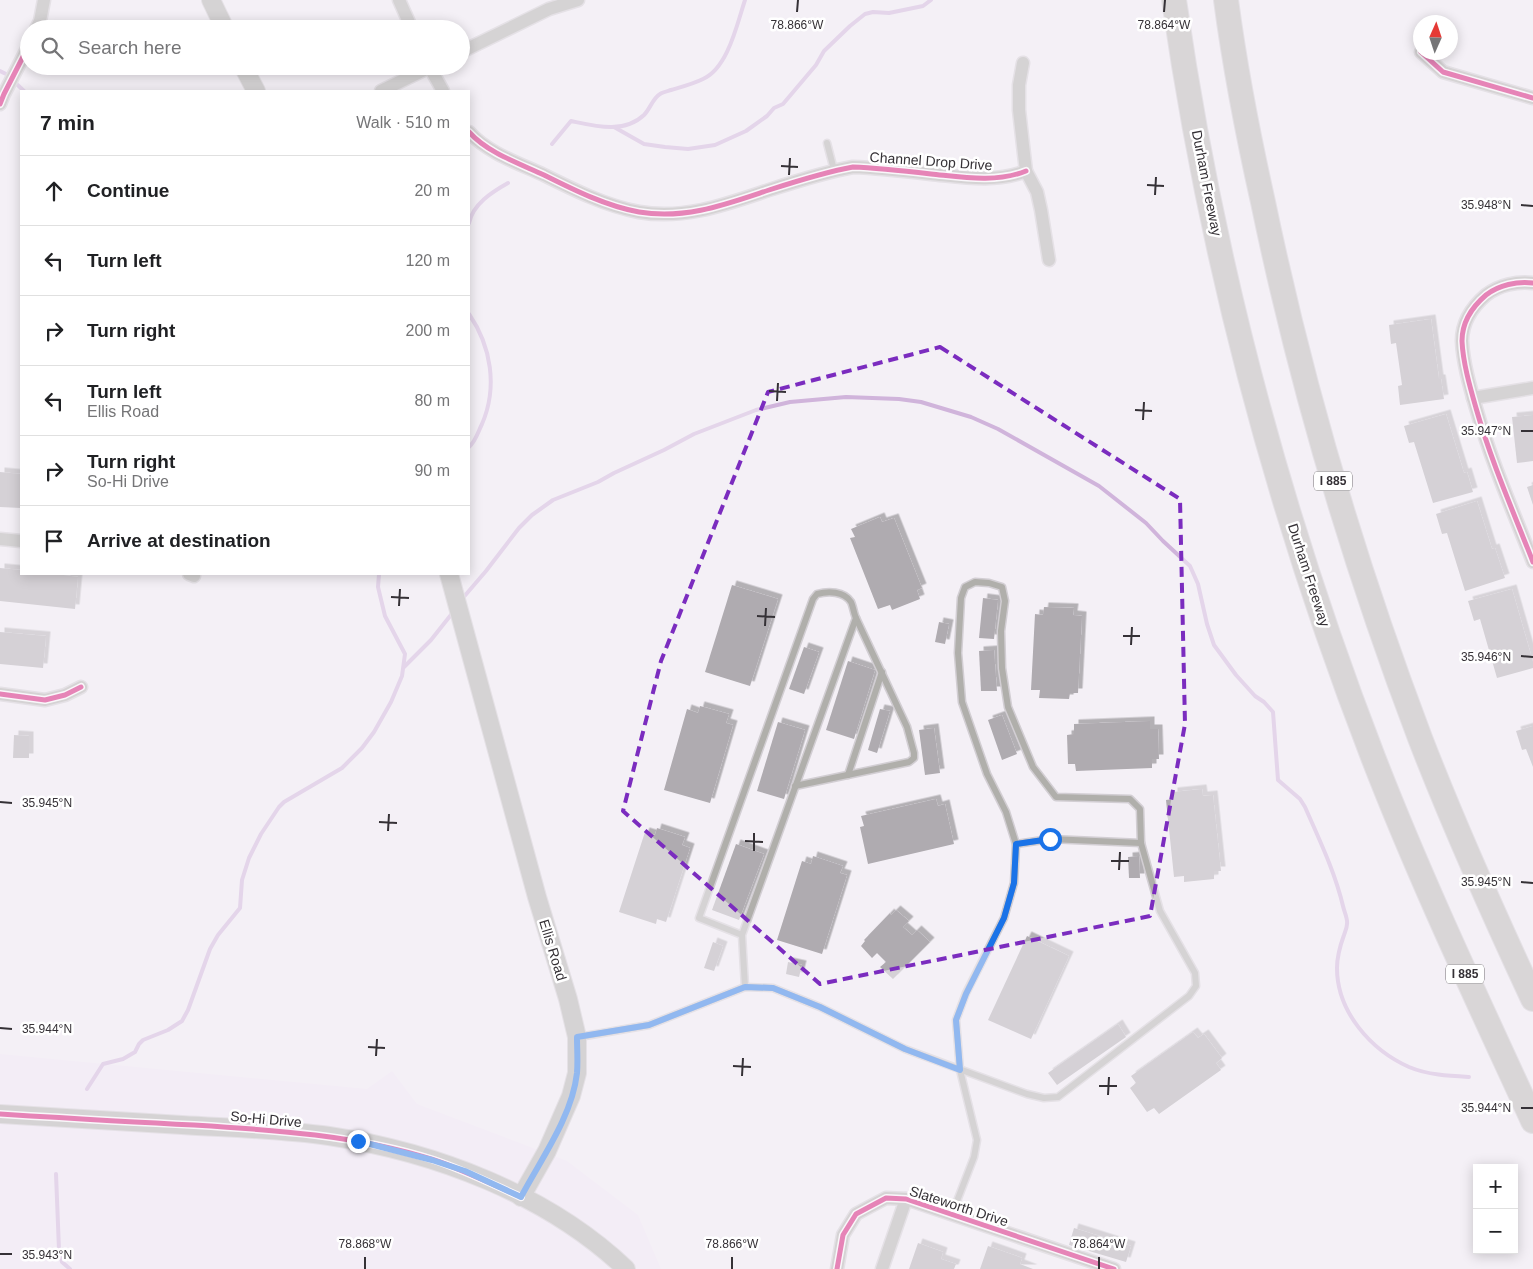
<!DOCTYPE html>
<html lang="en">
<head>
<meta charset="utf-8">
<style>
	:root { --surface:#fff; --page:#f2f2f2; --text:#202124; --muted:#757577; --line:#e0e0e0 }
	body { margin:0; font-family:Arial,sans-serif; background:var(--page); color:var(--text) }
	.controls { position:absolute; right:15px; bottom:15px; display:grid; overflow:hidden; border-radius:0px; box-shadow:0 2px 12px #0003 }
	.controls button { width:45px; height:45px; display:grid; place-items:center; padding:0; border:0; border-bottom:1px solid var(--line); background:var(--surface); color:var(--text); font:25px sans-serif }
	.compass { position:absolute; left:1413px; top:15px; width:45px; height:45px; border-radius:50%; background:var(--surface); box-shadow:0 2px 12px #0003; rotate:3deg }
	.stop { position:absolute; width:15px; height:15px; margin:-11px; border:4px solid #1a73e8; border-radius:50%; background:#fff }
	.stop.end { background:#1a73e8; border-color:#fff; box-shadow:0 1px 5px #0008 }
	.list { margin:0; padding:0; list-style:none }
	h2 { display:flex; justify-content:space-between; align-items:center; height:65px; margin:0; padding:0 20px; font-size:21px }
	h2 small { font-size:16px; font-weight:400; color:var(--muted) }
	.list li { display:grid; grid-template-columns:32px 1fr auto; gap:15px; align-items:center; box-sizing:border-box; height:70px; padding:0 20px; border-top:1px solid var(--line) }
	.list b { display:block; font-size:19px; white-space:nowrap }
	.list p { margin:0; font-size:16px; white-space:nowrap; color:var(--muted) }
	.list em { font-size:16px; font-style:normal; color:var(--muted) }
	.icon { flex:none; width:28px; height:28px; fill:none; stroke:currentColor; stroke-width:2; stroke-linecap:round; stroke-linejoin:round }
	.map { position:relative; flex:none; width:1533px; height:1269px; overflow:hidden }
	.search { position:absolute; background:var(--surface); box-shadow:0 2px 12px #0003; left:20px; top:20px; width:450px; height:55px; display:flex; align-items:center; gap:12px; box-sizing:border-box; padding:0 18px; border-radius:28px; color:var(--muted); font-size:19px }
	.panel { position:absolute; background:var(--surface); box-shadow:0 2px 12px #0003; left:20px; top:90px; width:450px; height:485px; border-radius:0px }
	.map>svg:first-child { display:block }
	.built { fill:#f2e8f7 }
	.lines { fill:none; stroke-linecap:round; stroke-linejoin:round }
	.stream { stroke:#d0b4db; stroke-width:4 }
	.building { fill:#afabb0; filter:url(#shadow) }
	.lane-casing { stroke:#d2ced3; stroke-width:9 }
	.street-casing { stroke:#d2ced3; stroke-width:15 }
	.secondary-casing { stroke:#d2ced3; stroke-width:20 }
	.highway-casing { stroke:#d2ced3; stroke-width:26 }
	.lane { stroke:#b0afab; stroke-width:6 }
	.street { stroke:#b0afab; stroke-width:12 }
	.secondary { stroke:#b0afaa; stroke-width:18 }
	.highway { stroke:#b8b6b2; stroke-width:24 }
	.cycleway-casing { stroke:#fff; stroke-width:8 }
	.cycleway { stroke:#d6006c; stroke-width:5 }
	.route { stroke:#1a73e8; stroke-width:6 }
	.marked { fill:none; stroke:#7b2cbf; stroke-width:4; stroke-dasharray:10 6; stroke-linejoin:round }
	.ticks { fill:none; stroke:#353136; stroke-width:2 }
	.labels { text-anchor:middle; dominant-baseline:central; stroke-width:5; stroke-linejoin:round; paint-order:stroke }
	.shield { fill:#fff; stroke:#726f72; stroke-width:1 }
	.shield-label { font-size:12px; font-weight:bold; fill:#353136 }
	.street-label { font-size:14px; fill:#353136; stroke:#fff }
	.ticks-label { font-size:12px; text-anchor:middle; fill:#353136; stroke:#fff; stroke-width:5; stroke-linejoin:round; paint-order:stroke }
</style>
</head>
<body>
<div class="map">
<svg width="1533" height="1269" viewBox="0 0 1533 1269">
	<defs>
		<filter id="shadow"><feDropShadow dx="4.5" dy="-4.5" stdDeviation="0" flood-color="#0004"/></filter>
	</defs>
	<rect width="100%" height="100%" fill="#f4f0f6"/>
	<!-- built -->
	<polygon class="built" points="0,1054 367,1089 392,1071 417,1104 567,1161 638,1215 661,1269 0,1269"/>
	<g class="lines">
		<!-- stream -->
		<g class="stream">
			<polyline points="0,71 6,74 24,91"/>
			<polyline points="614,127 644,144 665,147 688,149 715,145 746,131 767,116 774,108 783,104 816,65 824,51 850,26 865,14 873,12 889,13 923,6 931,0"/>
			<path d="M552 144 571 121C595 126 624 134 644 115 650 109 653 98 660 94 663 92 668 91 671 90 681 87 693 84 703 79 728 68 737 24 745 0"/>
			<path d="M469 223C473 204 492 192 508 183"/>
			<path d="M469 314C491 346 498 387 482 424 478 432 476 441 469 447"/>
			<path d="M462 599 486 571 519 528 532 515 553 500 598 482 614 473 664 450 694 434 756 410 790 402 846 397 899 399 921 402 971 417 998 429 1099 486 1146 523 1163 541 1190 566 1198 584 1207 624 1214 645 1236 675 1255 696 1264 702 1273 712 1278 780 1300 799 1305 807C1319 839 1335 872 1343 906 1344 911 1348 919 1347 924 1347 928 1345 932 1344 935 1340 946 1337 957 1337 968 1337 1012 1371 1050 1409 1067 1428 1075 1449 1076 1469 1077"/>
			<polyline points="404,667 431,640 454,611"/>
			<polyline points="87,1089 103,1064 123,1059 135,1052 139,1044 143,1040 168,1030 182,1021 188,1010 210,949 218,935 240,908 242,880 249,858 261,834 279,807 284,802 342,768 362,748 374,732 391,702 402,676 405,654 385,616 378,587 379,574"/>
			<polyline points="56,1174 59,1250 62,1262 70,1269"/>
		</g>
	</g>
	<!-- building -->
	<g class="building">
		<polygon points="1431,319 1439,379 1441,379 1444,399 1400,405 1398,386 1402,385 1396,343 1391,344 1389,325"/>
		<polygon points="1446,414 1464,473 1467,472 1473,492 1433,503 1414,442 1409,443 1404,426"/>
		<polygon points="1533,415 1533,461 1517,463 1512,417"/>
		<polygon points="0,472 21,474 21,508 0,507"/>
		<polygon points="1533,485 1533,505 1527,487"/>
		<polygon points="1477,501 1492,549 1495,548 1505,578 1465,591 1447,533 1442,534 1436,514"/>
		<polygon points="880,517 882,522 894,518 922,588 917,590 920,599 892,610 890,605 878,609 850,538 855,537 851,529"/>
		<polygon points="0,568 21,570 21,574 56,574 78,577 75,609 0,601"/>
		<polygon points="732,585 778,599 750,686 705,672"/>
		<polygon points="1512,589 1533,662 1533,668 1497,678 1480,619 1474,621 1468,601"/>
		<polygon points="983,598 998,600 994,639 979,638"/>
		<polygon points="1044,607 1074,608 1073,615 1082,616 1078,693 1070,693 1069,699 1039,698 1040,690 1031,690 1035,614 1043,615"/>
		<polygon points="939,622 949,624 945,644 935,642"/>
		<polygon points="0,632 46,636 43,668 0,664"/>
		<polygon points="804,647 819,652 804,694 789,689"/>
		<polygon points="994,650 997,691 981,691 979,651"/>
		<polygon points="848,661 875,670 854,739 826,730"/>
		<polygon points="700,706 729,714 726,723 733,725 710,803 664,790 687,709 698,713"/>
		<polygon points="880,709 890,711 877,753 868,750"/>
		<polygon points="1002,715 1017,754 1002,760 988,720"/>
		<polygon points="1150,721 1150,729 1158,729 1159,759 1152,759 1152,768 1076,771 1075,764 1068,764 1067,735 1074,734 1074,724"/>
		<polygon points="778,722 805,730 784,799 757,791"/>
		<polygon points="1533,726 1533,767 1526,749 1522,750 1516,731"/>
		<polygon points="934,728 940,773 925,775 919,730"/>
		<polygon points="14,735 29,736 29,758 13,758"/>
		<polygon points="1202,789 1203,796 1213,795 1221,871 1214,871 1214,879 1184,882 1184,876 1174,877 1166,800 1173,799 1173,792"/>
		<polygon points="936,799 938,806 945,804 954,844 868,864 860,827 864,826 861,816"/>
		<polygon points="657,828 685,837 682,845 690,848 666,922 657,919 656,924 619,912 645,832 655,835"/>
		<polygon points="736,844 764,854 739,920 712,910"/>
		<polygon points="813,856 843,866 840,873 847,875 822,954 777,940 802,861 811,864"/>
		<polygon points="1139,856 1140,878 1129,878 1128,857"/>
		<polygon points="896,910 909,921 903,927 912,935 917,930 930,942 893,979 880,967 886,962 877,953 872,958 861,946 865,941 864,940 890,913 891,915"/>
		<polygon points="1027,936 1069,956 1031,1039 988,1020"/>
		<polygon points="713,942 723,946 714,971 704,968"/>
		<polygon points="788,962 802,965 799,977 786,974"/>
		<polygon points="1118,1024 1126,1037 1057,1085 1048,1073"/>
		<polygon points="1193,1032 1198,1038 1204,1034 1222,1058 1216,1063 1221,1070 1159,1114 1154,1108 1147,1112 1130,1088 1136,1083 1131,1076"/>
		<polygon points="1074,1228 1131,1246 1126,1262 1069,1245"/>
		<polygon points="918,1243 943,1252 941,1259 956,1264 954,1269 909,1269"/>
		<polygon points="988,1246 1022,1258 1020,1264 1033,1269 980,1269"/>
	</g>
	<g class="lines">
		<!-- lane casing -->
		<g class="lane-casing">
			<g id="lane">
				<polyline points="827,143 834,170"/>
				<polyline points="848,775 882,672"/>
				<polyline points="795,786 909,762 914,758 914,753 907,727 856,618"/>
				<path d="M742 935 699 918 813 599 817 594C828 591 844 591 851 602 853 606 854 614 856 618L742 935 745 987"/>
				<polyline points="579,1037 649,1025 745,987 773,988 820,1007 905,1049 1027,1094 1044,1098 1058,1097 1189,996 1196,986 1195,973 1160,911 1141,843 1050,839 1016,844"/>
				<polyline points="952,1214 974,1157 977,1140 960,1070 956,1020 966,993 1004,918 1014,883 1016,844 1006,812 987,774 962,702 958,653 961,598 965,587 975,582 989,583 1002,587 1005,601 1001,631 1002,668 1008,707 1033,767 1056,797 1130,799 1140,809 1141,843"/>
			</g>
		</g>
		<!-- street casing -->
		<g class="street-casing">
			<g id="street">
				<polyline points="399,0 412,29"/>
				<polyline points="36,29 40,21 44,0"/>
				<polyline points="461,52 549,9 578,0"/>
				<polyline points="1421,52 1443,72 1533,98"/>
				<polyline points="1023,63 1019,85 1019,110 1024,154 1026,171 1037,192 1041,210 1049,260"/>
				<polyline points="429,66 443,91"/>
				<polyline points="381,91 432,66"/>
				<polyline points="0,104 4,94 29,45"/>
				<path d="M469 132C488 153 518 163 544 175 574 190 606 206 639 212 685 220 727 204 769 190 797 181 825 172 853 167 879 168 905 171 931 174 962 177 996 183 1026 171"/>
				<path d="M1533 283C1517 281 1499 285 1486 295 1472 307 1462 322 1462 341 1463 363 1470 387 1476 408 1491 461 1513 511 1533 562"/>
				<polyline points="1473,398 1533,388"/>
				<polyline points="0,539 21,541"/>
				<polyline points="189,574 194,576"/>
				<polyline points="0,694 45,700 65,695 81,687"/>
				<polyline points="837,1269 843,1235 856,1214 886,1198 906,1199 1114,1269"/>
				<polyline points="882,1269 906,1199"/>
			</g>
		</g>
		<!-- secondary casing -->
		<g class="secondary-casing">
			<g id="secondary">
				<polyline points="211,0 225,29"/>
				<polyline points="243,66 256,91"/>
				<polyline points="449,574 537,897 568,999 577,1037 577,1073 571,1096 547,1151 521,1197"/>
				<path d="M0 1114C61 1118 121 1121 182 1125 231 1128 280 1129 329 1136 435 1152 547 1194 626 1269"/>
			</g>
		</g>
		<!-- highway casing -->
		<g class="highway-casing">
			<g id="highway">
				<path d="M1174 0C1211 258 1279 514 1373 757 1421 881 1478 1001 1533 1121"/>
				<path d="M1226 0C1235 68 1248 135 1263 202 1301 385 1354 564 1420 738 1454 826 1493 913 1533 999"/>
			</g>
		</g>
		<!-- lane -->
		<use href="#lane" class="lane"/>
		<!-- street -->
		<use href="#street" class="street"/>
		<!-- secondary -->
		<use href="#secondary" class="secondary"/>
		<!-- highway -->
		<use href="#highway" class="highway"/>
		<!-- cycleway casing -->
		<g class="cycleway-casing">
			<g id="cycleway">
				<polyline points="1421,52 1443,72 1533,98"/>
				<polyline points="0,104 4,94 29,45"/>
				<path d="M469 132C488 153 518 163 544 175 574 190 606 206 639 212 685 220 727 204 769 190 797 181 825 172 853 167 879 168 905 171 931 174 962 177 996 183 1026 171"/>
				<path d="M1533 283C1517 281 1499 285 1486 295 1472 307 1462 322 1462 341 1463 363 1470 387 1476 408 1491 461 1513 511 1533 562"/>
				<polyline points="0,694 45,700 65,695 81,687"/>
				<path d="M0 1114C64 1118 129 1122 194 1125 275 1130 356 1135 434 1160 464 1170 492 1184 521 1197"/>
				<polyline points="837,1269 843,1235 856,1214 886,1198 906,1199 1114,1269"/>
			</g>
		</g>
		<!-- cycleway -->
		<use href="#cycleway" class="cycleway"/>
	</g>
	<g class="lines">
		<!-- route -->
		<path class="route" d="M358 1141 432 1160 465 1171 521 1197C541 1159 572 1117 577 1073 578 1061 577 1049 577 1037L649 1025 745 987 773 988 820 1007 905 1049 960 1070 956 1020 966 994 1004 918 1014 883 1016 844 1050 839"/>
	</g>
	<!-- marked area -->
	<path d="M0 0H1533V1269H0ZM940 347 1180 499 1185 724 1150 916 820 984 623 811 661 661 768 392Z" fill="#f4f0f6" fill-opacity=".55" fill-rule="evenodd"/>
	<path class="marked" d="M940 347 1180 499 1185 724 1150 916 820 984 623 811 661 661 768 392Z"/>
	<!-- ticks -->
	<path class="ticks" d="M797 12 798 0M1164 12 1165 0M781 166 798 167M789 175 790 158M1147 185 1164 186M1155 195 1156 177M1521 205 1533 206M769 391 786 392M777 401 778 383M1135 410 1152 411M1143 420 1144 402M1521 431H1533M391 597 409 598M399 606 400 589M757 616 775 617M765 626 766 608M1123 636H1140M1131 645 1132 627M1521 656 1533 657M0 802 12 803M379 822 397 823M388 831 389 814M745 841 763 842M754 851V833M1111 861H1129M1119 870 1120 852M1521 882 1533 883M0 1028 12 1029M368 1047 385 1048M376 1056 377 1039M733 1066 751 1067M742 1076 743 1058M1099 1086H1117M1108 1095 1109 1077M1521 1108H1533M0 1254H12M365 1269V1257M732 1269V1257M1099 1269V1257"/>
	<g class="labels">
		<!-- shield labels -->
		<g class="shield">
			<rect x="1314" y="471.5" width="38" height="19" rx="4"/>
			<rect x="1446" y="964.5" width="38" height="19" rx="4"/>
		</g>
		<g class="shield-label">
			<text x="1333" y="481">I 885</text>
			<text x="1465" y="974">I 885</text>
		</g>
		<!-- street labels -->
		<g class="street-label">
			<text transform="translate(931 161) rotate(4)">Channel Drop Drive</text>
			<text transform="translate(1207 183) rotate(79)">Durham Freeway</text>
			<text transform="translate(1309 575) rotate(72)">Durham Freeway</text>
			<text transform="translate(553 950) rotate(73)">Ellis Road</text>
			<text transform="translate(266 1119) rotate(5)">So-Hi Drive</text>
			<text transform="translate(959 1206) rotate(18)">Slateworth Drive</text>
		</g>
	</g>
	<g class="ticks-label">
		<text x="797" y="29">78.866°W</text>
		<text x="1164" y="29">78.864°W</text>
		<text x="1486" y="209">35.948°N</text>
		<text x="1486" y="435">35.947°N</text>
		<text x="1486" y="661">35.946°N</text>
		<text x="47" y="807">35.945°N</text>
		<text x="1486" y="886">35.945°N</text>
		<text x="47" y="1033">35.944°N</text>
		<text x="1486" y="1112">35.944°N</text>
		<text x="365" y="1248">78.868°W</text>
		<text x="732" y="1248">78.866°W</text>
		<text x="1099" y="1248">78.864°W</text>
		<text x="47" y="1259">35.943°N</text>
	</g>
</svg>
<div class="controls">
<button>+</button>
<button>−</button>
</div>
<svg class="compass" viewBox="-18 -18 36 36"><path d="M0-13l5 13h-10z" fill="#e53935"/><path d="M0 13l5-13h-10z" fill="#757577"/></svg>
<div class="stop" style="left:1050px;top:839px"></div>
<div class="stop end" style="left:358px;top:1141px"></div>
<div class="search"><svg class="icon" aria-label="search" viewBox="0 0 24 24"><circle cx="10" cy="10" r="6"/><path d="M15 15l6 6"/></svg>Search here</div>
<section class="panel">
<h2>7 min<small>Walk · 510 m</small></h2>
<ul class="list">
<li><svg class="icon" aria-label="ahead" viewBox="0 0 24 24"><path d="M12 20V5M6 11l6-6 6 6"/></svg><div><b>Continue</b></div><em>20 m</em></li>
<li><svg class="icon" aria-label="left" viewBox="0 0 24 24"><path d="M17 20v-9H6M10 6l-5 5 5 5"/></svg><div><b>Turn left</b></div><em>120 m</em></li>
<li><svg class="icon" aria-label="right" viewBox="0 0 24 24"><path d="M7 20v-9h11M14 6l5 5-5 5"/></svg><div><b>Turn right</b></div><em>200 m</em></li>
<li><svg class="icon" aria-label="left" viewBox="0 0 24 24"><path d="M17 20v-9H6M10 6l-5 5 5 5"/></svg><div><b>Turn left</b><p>Ellis Road</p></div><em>80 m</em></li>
<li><svg class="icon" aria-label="right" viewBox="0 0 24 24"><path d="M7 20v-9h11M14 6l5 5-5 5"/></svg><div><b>Turn right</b><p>So-Hi Drive</p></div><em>90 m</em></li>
<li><svg class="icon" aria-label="arrive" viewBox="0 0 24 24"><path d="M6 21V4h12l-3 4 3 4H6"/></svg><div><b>Arrive at destination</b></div></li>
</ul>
</section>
</div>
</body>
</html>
